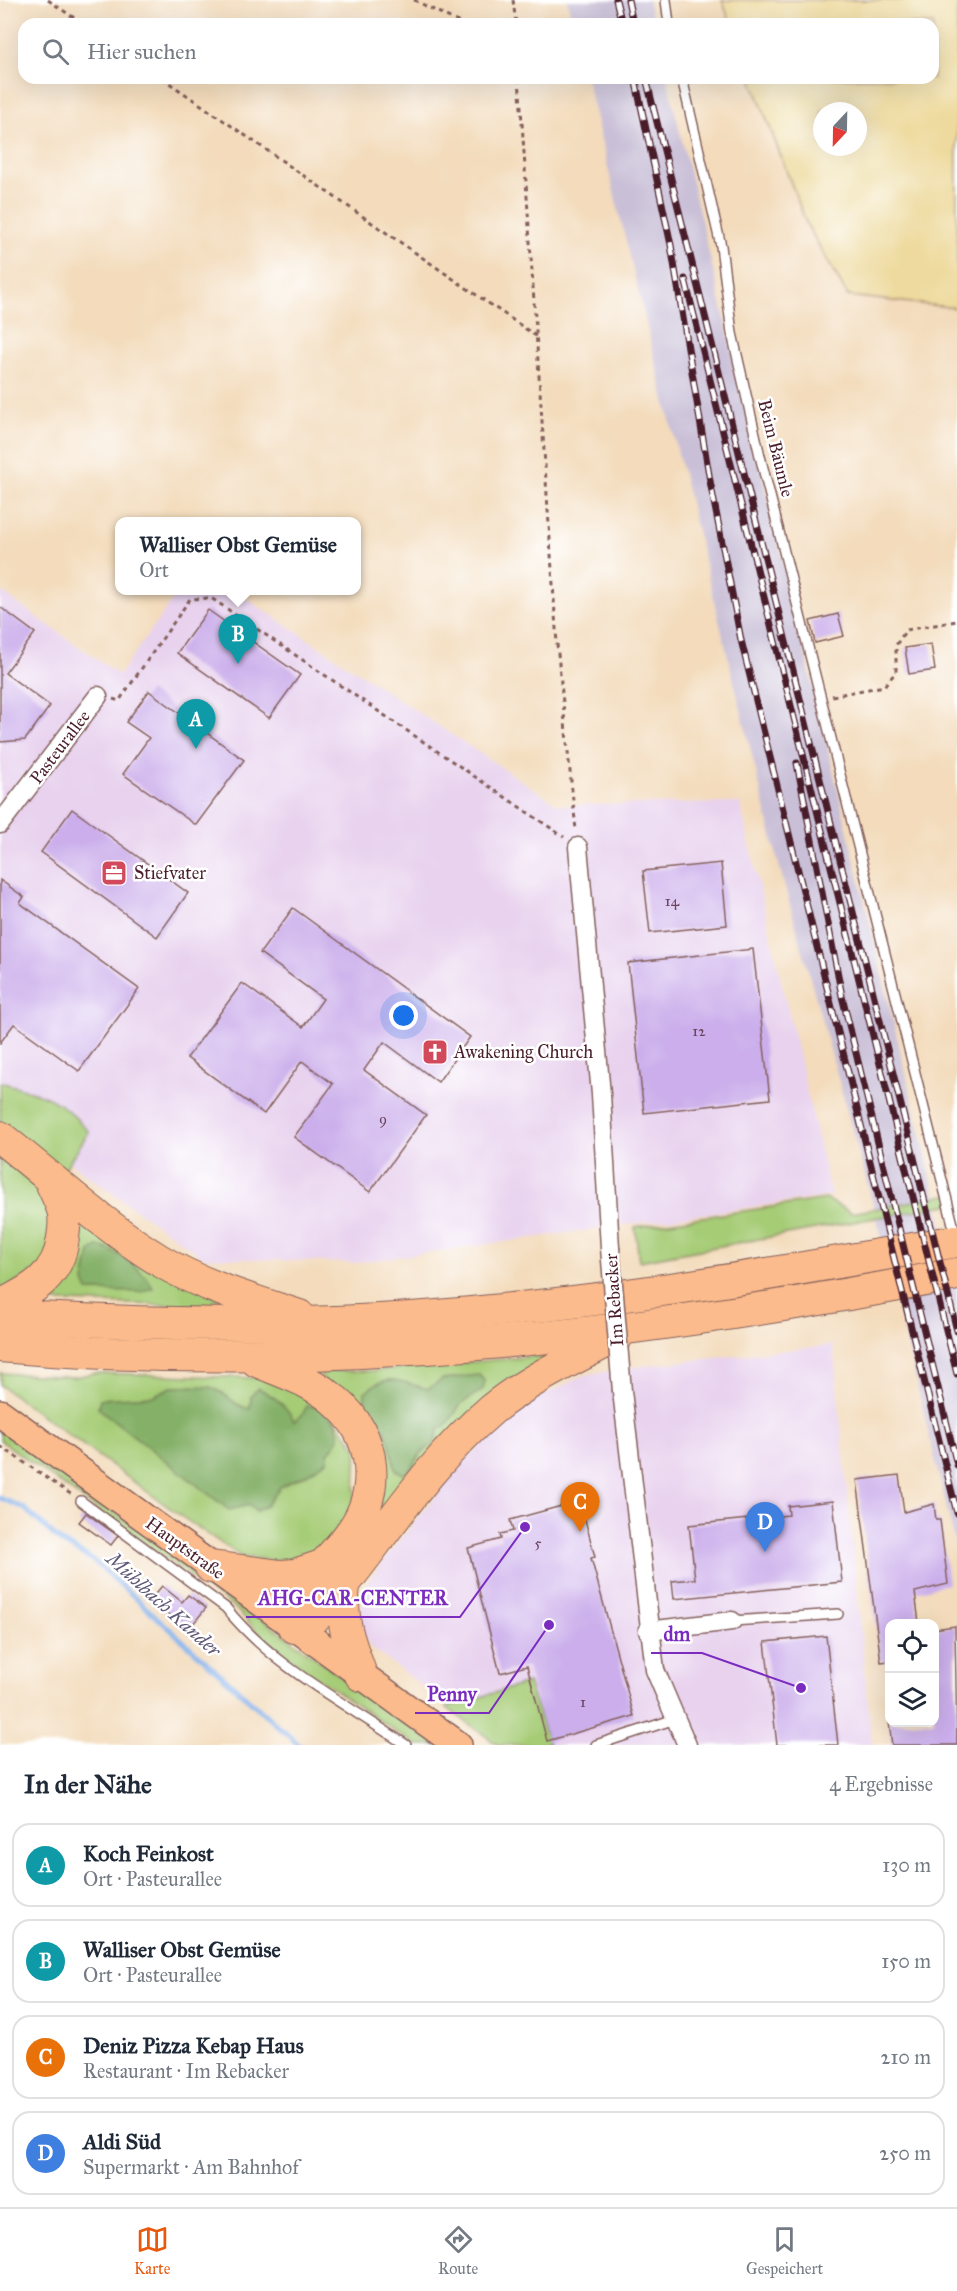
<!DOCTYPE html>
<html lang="de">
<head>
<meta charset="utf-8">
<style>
	:root { --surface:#fff; --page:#f2f2f3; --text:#1f2937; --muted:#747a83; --line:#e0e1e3; --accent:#ea580c }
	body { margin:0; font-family:"IM FELL Great Primer",serif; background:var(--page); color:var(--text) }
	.controls { position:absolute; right:18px; bottom:18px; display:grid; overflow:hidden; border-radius:12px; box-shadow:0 6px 24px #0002 }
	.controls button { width:54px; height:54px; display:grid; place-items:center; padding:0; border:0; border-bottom:2px solid var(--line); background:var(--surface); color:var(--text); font:30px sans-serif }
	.compass { position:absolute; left:813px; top:102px; width:54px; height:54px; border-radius:50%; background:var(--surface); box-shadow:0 6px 24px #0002; rotate:202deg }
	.you { position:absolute; left:404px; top:1016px; width:21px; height:21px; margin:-15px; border:4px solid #fff; border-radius:50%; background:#1a73e8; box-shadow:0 0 0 9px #1a73e833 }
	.badge { display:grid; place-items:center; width:39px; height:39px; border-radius:50%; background:var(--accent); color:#fff; font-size:20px; font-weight:700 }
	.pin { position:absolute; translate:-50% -50px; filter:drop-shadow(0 2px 3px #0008) }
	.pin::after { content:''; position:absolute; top:32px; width:21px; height:18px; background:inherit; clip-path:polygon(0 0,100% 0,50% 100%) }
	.popup { position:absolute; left:115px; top:517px; width:246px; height:78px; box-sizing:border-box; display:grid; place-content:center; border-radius:12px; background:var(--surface); filter:drop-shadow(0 2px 4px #0005); font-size:20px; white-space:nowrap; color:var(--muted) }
	.popup b { font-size:22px; color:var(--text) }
	.popup::after { content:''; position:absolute; left:50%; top:100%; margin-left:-12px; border:12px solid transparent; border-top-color:var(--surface) }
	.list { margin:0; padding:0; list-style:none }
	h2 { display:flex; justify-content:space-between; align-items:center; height:78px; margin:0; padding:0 24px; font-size:26px }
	h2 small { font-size:20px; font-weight:400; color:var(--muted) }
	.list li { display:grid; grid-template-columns:39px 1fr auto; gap:18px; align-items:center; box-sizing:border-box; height:84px; margin:0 12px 12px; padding:0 12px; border:2px solid var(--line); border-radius:18px }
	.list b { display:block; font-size:22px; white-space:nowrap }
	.list p { margin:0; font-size:20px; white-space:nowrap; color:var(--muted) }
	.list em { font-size:20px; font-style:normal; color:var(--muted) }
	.icon { flex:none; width:33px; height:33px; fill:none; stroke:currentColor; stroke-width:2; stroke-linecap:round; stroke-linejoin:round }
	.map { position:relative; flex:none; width:957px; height:1745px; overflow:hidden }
	.search { position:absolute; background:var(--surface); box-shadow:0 6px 24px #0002; left:18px; right:18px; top:18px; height:66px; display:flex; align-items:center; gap:15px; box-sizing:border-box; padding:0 21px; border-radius:18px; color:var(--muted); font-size:22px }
	.sheet { height:462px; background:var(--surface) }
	nav { display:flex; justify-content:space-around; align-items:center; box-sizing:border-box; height:84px; border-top:2px solid var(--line); background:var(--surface); font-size:16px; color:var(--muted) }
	nav a { display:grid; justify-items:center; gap:3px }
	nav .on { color:var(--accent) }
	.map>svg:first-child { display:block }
	.built { fill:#e8d2ee }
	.industrial { fill:#c9bfd7 }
	.green { fill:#a6cc76; stroke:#787650; stroke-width:1.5 }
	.forest { fill:#84b067; stroke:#676849; stroke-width:1.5 }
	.sand { fill:#eeda9e; stroke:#9c7c64; stroke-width:1.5; fill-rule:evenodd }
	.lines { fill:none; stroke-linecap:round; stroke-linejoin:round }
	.stream { stroke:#80afea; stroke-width:5 }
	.building { fill:#cbaeeb }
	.lane-casing { stroke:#85615d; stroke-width:12 }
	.street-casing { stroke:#85615d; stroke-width:21 }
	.primary-casing { stroke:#85615d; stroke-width:30 }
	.highway-casing { stroke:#85615d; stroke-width:34 }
	.path { stroke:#85615d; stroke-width:3; stroke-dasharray:4.5 4.5; stroke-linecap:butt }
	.lane { stroke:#fff; stroke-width:9 }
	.street { stroke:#fff; stroke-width:18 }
	.primary { stroke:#fbbb8c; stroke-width:27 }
	.highway { stroke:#fbbb8c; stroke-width:32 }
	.rail-casing { stroke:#4a1f2b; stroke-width:7 }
	.rail { stroke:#fff; stroke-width:4.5; stroke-dasharray:14; stroke-linecap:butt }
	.street-bridge-casing { stroke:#85615d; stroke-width:21; stroke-linecap:butt }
	.street-bridge { stroke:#fff; stroke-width:18 }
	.labels { text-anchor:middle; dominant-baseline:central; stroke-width:5; stroke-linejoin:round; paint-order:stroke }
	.number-label { font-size:15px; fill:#6a435b }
	.street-label { font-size:18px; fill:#4a1f2b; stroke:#fff }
	.poi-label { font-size:18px; fill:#4a1f2b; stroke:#fff; text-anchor:start }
	.water-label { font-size:20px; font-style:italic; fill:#605977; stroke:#fff }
	.leader { fill:none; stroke:#7b2cbf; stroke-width:2 }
	.callout-dot { fill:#7b2cbf; stroke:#fff; stroke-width:2 }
	.callout-label { font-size:20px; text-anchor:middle; font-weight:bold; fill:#7b2cbf; stroke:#fff; stroke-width:5; stroke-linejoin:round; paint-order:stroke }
</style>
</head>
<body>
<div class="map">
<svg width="957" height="1745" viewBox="0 0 957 1745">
	<rect width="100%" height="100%" fill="#fff"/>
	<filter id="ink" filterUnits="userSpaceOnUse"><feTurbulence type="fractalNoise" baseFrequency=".0167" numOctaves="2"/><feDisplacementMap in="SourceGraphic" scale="12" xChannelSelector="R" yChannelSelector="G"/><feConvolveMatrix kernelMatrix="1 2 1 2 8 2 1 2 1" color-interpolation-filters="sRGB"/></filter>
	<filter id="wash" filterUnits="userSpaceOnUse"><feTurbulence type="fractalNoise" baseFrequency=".008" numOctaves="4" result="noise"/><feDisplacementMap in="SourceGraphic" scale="24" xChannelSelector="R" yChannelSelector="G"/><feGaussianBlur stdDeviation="1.35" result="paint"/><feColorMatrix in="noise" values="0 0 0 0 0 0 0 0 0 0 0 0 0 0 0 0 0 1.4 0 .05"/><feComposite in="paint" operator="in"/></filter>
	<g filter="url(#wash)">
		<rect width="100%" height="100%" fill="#f3dbbb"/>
		<!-- built -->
		<g class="built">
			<polygon points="0,591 119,675 179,591 235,591 558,805 740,803 831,1196 354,1263 203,1257 92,1179 0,1110"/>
			<polygon points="833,1345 872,1745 501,1745 370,1647 363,1634 360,1610 368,1581 461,1464 525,1405 584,1375 643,1366"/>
		</g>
		<!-- industrial -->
		<g class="industrial">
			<polygon points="567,0 648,0 654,24 573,24"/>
			<polygon points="586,78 667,78 957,1287 957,1550 875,1211 780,869"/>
		</g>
		<!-- green -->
		<g class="green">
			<path d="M0 1082C42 1094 60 1097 89 1132L62 1173 0 1122Z"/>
			<polygon points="0,1147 12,1156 54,1210 47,1265 0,1291"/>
			<polygon points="957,1193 957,1203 639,1261 635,1227 826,1199 852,1213"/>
			<polygon points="70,1212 231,1307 33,1301"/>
			<polygon points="561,1354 309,1601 382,1492 319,1371 371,1371"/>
			<polygon points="0,1373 75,1377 94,1373 259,1378 320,1399 357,1449 354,1511 319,1551 296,1563 242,1557 185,1519 0,1385"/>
			<polygon points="0,1429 436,1745 415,1745 270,1645 235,1608 0,1440"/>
			<polygon points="528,1683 549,1745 498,1745 446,1707"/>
		</g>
		<!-- forest -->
		<g class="forest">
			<path d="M99 1246C117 1251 145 1271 153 1288L141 1292 88 1291 84 1282 90 1252Z"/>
			<path d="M479 1375 485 1381 483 1389 461 1404 448 1423 438 1430 434 1444 420 1454 414 1465 405 1475 396 1470C391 1456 391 1441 384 1429 376 1415 363 1410 365 1392 387 1371 403 1383 428 1389L443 1379Z"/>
			<path d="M171 1387C183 1387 198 1385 209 1387 225 1390 232 1406 250 1409L251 1396 258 1388C273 1396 287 1405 294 1421L302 1415 307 1406 317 1407 336 1422 339 1438 328 1454 327 1461 305 1475 281 1486 266 1506 256 1511 250 1505 229 1510 98 1408 100 1399 153 1396Z"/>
		</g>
		<!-- sand -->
		<path class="sand" d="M722 0H957V308L848 296 807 225 751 78H933V24H731ZM822 111H858V147H822Z"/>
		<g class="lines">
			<!-- stream -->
			<polyline class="stream" points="0,1498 24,1508 61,1542 93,1560 299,1745"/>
		</g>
		<g id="blocks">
			<!-- building -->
			<g class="building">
				<polygon points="0,607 35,633 5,673 50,706 25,740 0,742"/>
				<polygon points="208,610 300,675 269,718 177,653"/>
				<polygon points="838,614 844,636 815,643 810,621"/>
				<polygon points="931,644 935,670 909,674 905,648"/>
				<polygon points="149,691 244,760 196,825 123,774 149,738 126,722"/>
				<polygon points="72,809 188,893 157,937 41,852"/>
				<polygon points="721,863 727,925 650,933 643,871"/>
				<polygon points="0,880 24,897 20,903 139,989 79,1071 14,1024 0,1043"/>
				<polygon points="293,908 470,1037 438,1082 384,1042 364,1070 426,1115 370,1192 294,1137 333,1084 302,1061 264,1114 187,1058 242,983 303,1027 323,999 260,953"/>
				<polygon points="753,949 770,1099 644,1113 628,963"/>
				<polygon points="899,1475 904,1512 934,1504 936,1520 940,1520 948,1584 915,1592 919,1623 890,1623 890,1661 881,1662 857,1480"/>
				<polygon points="580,1501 595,1557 591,1558 634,1716 547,1741 527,1666 500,1673 468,1548 501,1539 500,1534 513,1531 510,1520"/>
				<polygon points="833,1501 842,1582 674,1599 672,1581 695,1579 689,1525 789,1515 788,1506"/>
				<polygon points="86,1513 118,1536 111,1545 79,1522"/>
				<polygon points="162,1586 182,1602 188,1595 206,1608 188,1630 150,1600"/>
				<polygon points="955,1626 957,1745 892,1745 889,1722 934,1722 934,1629"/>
				<polygon points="826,1636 838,1745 777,1745 765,1642"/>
			</g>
		</g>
	</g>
	<g filter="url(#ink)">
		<use href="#blocks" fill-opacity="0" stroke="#85615d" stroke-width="1.5"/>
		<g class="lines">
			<!-- lane casing -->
			<g class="lane-casing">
				<g id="lane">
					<polyline points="666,0 669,24"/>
					<polyline points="682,78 721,246 732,333 760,456 956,1236"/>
					<path d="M81 1501 226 1608C273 1667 345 1703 406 1745"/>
					<polyline points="732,1621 838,1614"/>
					<polyline points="596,1745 675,1719"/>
				</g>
			</g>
			<!-- street casing -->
			<g class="street-casing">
				<g id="street">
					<polyline points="0,824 98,696"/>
					<polyline points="578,847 601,1094 610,1248"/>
					<polyline points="622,1391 655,1670 687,1745"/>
					<polyline points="648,1631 732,1621"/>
				</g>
			</g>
			<!-- primary casing -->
			<g class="primary-casing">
				<polyline id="primary" points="0,1413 458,1745"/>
			</g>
			<!-- highway casing -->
			<g class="highway-casing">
				<g id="highway">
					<path d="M0 1137C52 1178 102 1225 159 1260 202 1286 251 1300 299 1316"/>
					<path d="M0 1306C31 1291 59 1276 63 1238 64 1231 65 1221 64 1214 62 1203 54 1190 50 1179"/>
					<path d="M0 1316C142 1324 283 1328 425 1317 604 1303 781 1273 957 1241"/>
					<path d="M0 1346C320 1375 643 1335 957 1274"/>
					<path d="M257 1361C283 1372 312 1381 334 1400 378 1436 382 1495 347 1538 326 1564 296 1591 294 1627L305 1624 323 1610C379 1543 425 1466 491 1410 529 1379 574 1359 617 1336"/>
					<polyline points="211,1567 281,1576 295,1575 322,1566"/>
					<path d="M344 1584C340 1621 349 1642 361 1675"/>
				</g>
			</g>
			<!-- path -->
			<g class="path">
				<polyline points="48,0 83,24"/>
				<polyline points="414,0 462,24"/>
				<polyline points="513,0 516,24"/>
				<polyline points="162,78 536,336"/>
				<polyline points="519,78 557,644 576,830"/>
				<polyline points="832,696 884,686 896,672 896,645 906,630 957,621"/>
				<polyline points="113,699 119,701 190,599 211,598 564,837"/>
				<polyline points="0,1446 72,1495"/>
			</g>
			<!-- lane -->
			<use href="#lane" class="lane"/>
			<!-- street -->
			<use href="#street" class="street"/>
			<!-- primary -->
			<use href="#primary" class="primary"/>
			<!-- highway -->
			<use href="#highway" class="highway"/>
			<!-- rail casing -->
			<g class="rail-casing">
				<g id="rail">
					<polyline points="616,0 622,24"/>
					<polyline points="628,0 633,24"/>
					<polyline points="635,78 671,245 710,481 741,640 957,1513"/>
					<polyline points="646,78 957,1331"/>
					<polyline points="685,279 957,1374"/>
					<polyline points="797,763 842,996 957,1465"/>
				</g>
			</g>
			<!-- rail -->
			<use href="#rail" class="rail"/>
			<!-- street-bridge casing -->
			<g class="street-bridge-casing">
				<polyline id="street-bridge" points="610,1248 622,1391"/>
			</g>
			<!-- street-bridge -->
			<use href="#street-bridge" class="street-bridge"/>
		</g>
	</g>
	<!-- icons -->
	<defs>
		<g id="office-square" transform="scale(1.35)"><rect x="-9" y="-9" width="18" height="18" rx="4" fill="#d1495b" stroke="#fff"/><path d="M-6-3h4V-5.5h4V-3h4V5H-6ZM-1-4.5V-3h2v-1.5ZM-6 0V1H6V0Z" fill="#fff"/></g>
		<g id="church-square" transform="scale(1.35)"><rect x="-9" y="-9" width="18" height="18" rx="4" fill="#d1495b" stroke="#fff"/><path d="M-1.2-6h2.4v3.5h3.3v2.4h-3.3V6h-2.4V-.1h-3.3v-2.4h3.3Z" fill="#fff"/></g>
	</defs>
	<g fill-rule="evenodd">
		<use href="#office-square" x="114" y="873"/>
		<use href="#church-square" x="435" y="1052"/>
	</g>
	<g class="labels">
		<!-- number labels -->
		<g class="number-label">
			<text x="672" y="901">14</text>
			<text x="699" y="1031">12</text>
			<text x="383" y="1119">9</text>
			<text x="538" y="1543">5</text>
			<text x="583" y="1702">1</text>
		</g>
		<!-- street labels -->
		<g class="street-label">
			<text transform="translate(776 448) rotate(76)">Beim Bäumle</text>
			<text transform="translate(60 747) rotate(-53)">Pasteurallee</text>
			<text transform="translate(614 1300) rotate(-94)">Im Rebacker</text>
			<text transform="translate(185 1548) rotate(36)">Hauptstraße</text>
		</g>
		<!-- poi labels -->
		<g class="poi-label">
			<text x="134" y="873">Stiefvater</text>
			<text x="454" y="1052">Awakening Church</text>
		</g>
		<!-- water labels -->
		<g class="water-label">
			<text transform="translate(164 1604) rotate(42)">Mühlbach Kander</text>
		</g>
	</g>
	<!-- callouts -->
	<path class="leader" d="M525 1527L460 1617H246M801 1688L702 1653H651M549 1625L489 1713H415"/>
	<g class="callout-dot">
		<circle cx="525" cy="1527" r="6"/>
		<circle cx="801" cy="1688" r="6"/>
		<circle cx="549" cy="1625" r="6"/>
	</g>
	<g class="callout-label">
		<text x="353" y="1605">AHG-CAR-CENTER</text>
		<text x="677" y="1641">dm</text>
		<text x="452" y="1701">Penny</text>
	</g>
</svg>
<div class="controls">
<button><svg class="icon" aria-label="locate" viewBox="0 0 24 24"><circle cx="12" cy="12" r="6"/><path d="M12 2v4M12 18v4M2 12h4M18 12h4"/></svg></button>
<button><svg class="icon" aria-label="layers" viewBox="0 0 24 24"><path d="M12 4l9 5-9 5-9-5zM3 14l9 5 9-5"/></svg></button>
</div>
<svg class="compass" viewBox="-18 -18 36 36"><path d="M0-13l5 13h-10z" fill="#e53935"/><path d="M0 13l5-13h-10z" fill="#747a83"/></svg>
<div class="you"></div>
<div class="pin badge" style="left:196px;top:749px;background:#0f9aa8">A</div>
<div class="pin badge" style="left:238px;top:664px;background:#0f9aa8">B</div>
<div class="popup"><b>Walliser Obst Gemüse</b>Ort</div>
<div class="pin badge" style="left:580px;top:1532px;background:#e8710a">C</div>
<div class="pin badge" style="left:765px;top:1552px;background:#3f7fe0">D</div>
<div class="search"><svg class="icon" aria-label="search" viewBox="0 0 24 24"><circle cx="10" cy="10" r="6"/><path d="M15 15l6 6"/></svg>Hier suchen</div>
</div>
<section class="sheet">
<h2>In der Nähe<small>4 Ergebnisse</small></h2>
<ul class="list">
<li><span class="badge" style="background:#0f9aa8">A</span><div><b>Koch Feinkost</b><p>Ort · Pasteurallee</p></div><em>130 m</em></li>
<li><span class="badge" style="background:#0f9aa8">B</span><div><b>Walliser Obst Gemüse</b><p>Ort · Pasteurallee</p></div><em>150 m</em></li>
<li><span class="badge" style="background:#e8710a">C</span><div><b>Deniz Pizza Kebap Haus</b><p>Restaurant · Im Rebacker</p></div><em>210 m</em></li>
<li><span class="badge" style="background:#3f7fe0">D</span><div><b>Aldi Süd</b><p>Supermarkt · Am Bahnhof</p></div><em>250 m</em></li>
</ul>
</section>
<nav>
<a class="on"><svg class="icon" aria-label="map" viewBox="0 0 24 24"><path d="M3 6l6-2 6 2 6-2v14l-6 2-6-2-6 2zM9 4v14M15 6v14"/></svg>Karte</a>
<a><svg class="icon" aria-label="directions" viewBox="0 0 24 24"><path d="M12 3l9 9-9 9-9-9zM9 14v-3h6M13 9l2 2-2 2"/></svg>Route</a>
<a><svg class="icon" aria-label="saved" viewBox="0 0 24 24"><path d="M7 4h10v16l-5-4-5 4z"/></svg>Gespeichert</a>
</nav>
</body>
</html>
